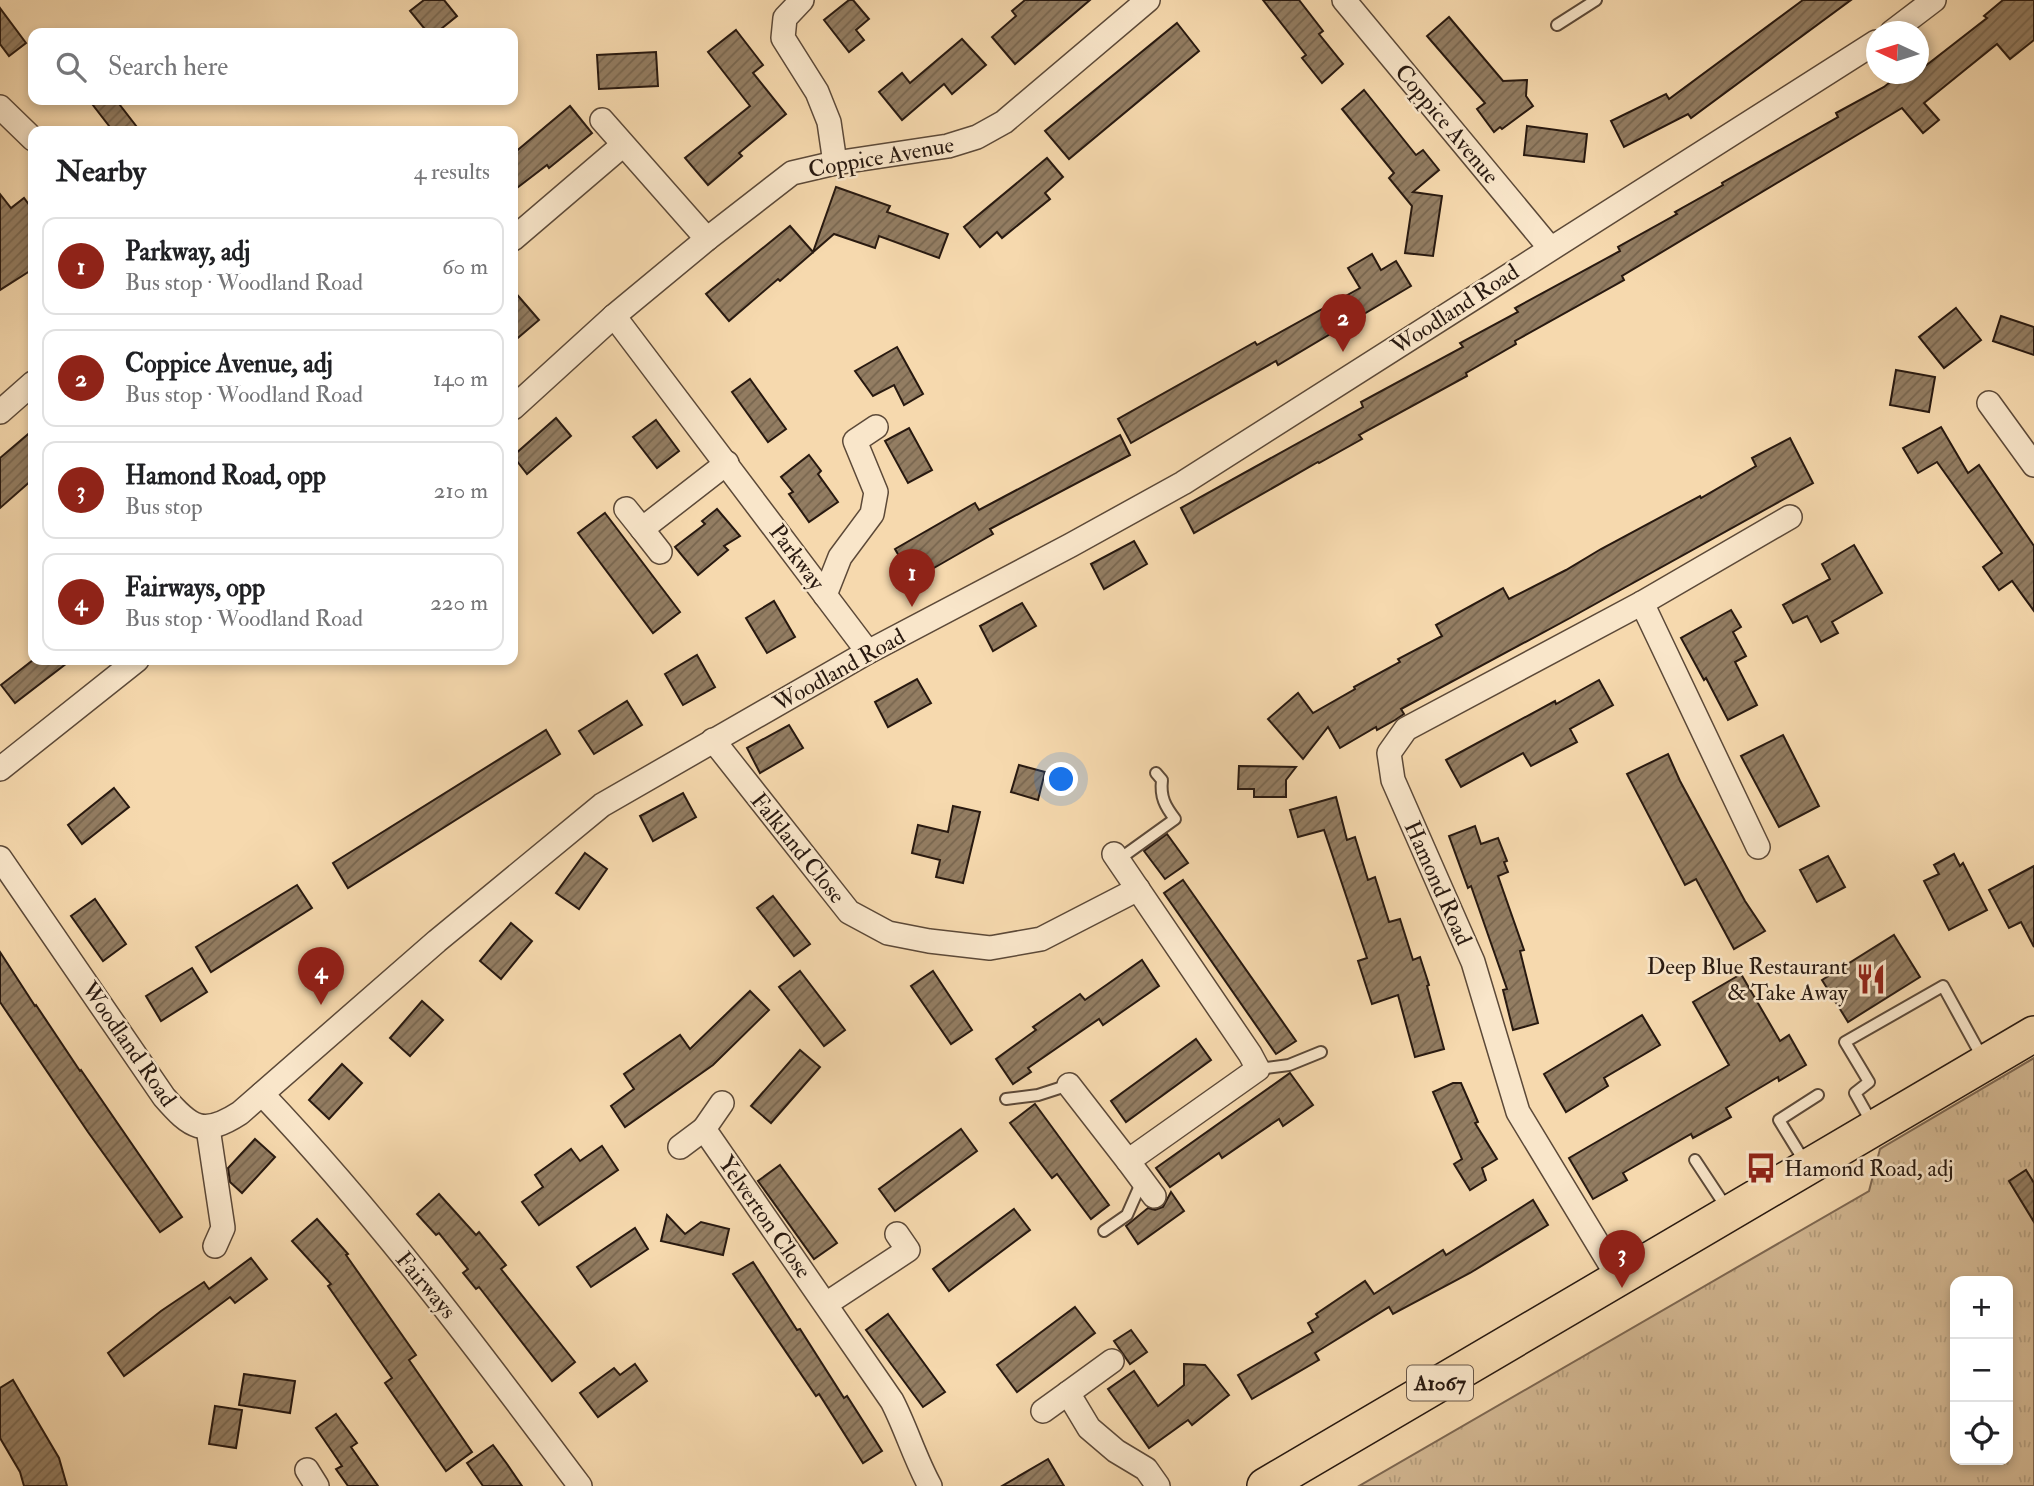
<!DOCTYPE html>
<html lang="en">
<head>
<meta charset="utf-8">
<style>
	:root { --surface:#fff; --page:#f2f2f2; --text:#202124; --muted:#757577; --line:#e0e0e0; --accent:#8f2418 }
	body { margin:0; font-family:"IM FELL Double Pica",serif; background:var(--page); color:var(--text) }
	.controls { position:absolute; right:21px; bottom:21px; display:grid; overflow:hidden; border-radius:14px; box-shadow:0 4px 10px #0003 }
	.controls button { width:63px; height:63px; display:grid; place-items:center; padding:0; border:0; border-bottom:2px solid var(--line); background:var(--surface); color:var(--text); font:35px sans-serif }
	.compass { position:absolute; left:1866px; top:21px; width:63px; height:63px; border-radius:50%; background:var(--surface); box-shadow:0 4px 10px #0003; rotate:274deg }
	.you { position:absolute; left:1062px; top:780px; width:24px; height:24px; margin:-18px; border:5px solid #fff; border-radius:50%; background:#1a73e8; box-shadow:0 0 0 10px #1a73e833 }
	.badge { display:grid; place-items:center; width:46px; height:46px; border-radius:50%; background:var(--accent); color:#fff; font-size:23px; font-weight:700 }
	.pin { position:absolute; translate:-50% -58px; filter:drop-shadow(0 2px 4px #0008) }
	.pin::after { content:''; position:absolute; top:37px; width:24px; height:21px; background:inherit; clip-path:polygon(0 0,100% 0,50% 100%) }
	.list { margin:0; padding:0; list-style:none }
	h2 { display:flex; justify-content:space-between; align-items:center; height:91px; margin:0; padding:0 28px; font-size:30px }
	h2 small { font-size:23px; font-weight:400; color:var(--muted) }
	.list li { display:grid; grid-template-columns:46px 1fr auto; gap:21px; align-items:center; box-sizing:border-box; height:98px; margin:0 14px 14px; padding:0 14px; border:2px solid var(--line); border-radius:14px }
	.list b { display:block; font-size:26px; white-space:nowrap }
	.list p { margin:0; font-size:23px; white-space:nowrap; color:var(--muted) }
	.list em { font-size:23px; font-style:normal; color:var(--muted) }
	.icon { flex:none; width:38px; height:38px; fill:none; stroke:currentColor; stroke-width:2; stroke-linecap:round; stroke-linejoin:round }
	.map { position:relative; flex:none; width:2034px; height:1486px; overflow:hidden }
	.search { position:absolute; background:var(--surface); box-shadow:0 4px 10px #0003; left:28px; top:28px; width:490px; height:77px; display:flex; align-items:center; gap:18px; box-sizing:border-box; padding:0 24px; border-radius:14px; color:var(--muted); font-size:26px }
	.panel { position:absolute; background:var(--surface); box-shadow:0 4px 10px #0003; left:28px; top:126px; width:490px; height:539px; border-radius:14px }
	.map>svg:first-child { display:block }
	.grass { fill:url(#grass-tufts); stroke:#7e6852; stroke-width:2; fill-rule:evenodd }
	.building { fill:url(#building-hatch); stroke:#281910; stroke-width:2 }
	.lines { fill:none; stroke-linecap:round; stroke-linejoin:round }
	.lane-casing { stroke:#5c4938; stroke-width:14 }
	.street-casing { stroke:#5c4938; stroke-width:26 }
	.primary-casing { stroke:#281910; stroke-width:38 }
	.lane { stroke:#f9e6ca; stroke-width:10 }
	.street { stroke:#f9e6ca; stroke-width:23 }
	.primary { stroke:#f6d9ae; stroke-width:35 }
	.labels { text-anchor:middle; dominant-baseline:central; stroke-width:5; stroke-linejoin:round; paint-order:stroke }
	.shield { fill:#f9e6ca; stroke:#675648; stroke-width:2 }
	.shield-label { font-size:21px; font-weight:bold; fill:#281910 }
	.street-label { font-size:23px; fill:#281910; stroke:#f9e6ca }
	.poi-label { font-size:23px; fill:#281910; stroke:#f9e6ca; text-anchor:end }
</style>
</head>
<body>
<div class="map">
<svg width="2034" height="1486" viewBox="0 0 2034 1486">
	<defs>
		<pattern id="grass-tufts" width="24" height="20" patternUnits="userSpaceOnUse" patternTransform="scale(1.75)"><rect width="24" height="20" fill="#d3b893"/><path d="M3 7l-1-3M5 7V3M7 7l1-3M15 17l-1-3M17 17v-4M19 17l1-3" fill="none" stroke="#b59e7e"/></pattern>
		<pattern id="building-hatch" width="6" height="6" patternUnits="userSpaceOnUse" patternTransform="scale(1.75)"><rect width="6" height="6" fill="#937d62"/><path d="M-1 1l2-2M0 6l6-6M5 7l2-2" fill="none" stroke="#78664f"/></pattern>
	</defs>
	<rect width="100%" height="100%" fill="#f6d9ae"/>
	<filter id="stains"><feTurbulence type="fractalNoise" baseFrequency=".00286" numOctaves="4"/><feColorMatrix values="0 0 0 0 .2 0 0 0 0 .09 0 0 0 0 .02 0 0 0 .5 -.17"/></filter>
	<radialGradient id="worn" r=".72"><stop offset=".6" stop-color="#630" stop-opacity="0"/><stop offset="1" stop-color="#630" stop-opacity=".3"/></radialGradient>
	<!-- grass -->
	<path class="grass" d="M2034 1058V1486H1359L1869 1191 1880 1149ZM1955 1281H2008V1460H1955Z"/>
	<!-- building -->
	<g class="building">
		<polygon points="424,0 444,0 457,16 436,33 428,33 410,11"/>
		<polygon points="849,0 853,0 869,19 856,30 864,40 849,52 824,20"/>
		<polygon points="1025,0 1090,0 1015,64 992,37 1016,16 1012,11"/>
		<polygon points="1263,0 1299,0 1323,31 1319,34 1343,64 1322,83 1302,58 1306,55"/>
		<polygon points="1803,0 1851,0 1691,118 1688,114 1624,147 1611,121 1666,94 1669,99"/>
		<polygon points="2003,0 2034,0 2034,40 2010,59 1997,44 1924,103 1939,120 1923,133 1902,108 1622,276 1624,280 1515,341 1516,344 1466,373 1467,376 1359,435 1362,439 1319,463 1318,462 1194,533 1181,508 1363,407 1361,402 1463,347 1460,343 1518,312 1515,308 1620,251 1618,247 1677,214 1675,212 1723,185 1722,183 1838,117 1836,113 1884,87 1900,74 1919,74 1919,71 1987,18 1984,16"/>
		<polygon points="0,8 26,43 9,56 0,44"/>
		<polygon points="1449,17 1503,81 1527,80 1526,96 1533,106 1502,129 1500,127 1494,132 1477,109 1485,103 1427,36"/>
		<polygon points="1177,23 1199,51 1069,159 1045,131"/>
		<polygon points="736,30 763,65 753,73 786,114 739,153 742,156 708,185 685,158 750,106 708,52"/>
		<polygon points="962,39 986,65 952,94 944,84 902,120 879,92 902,73 910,83"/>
		<polygon points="656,52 658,86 599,89 597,55"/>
		<polygon points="1364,90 1416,155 1423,150 1439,170 1413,192 1442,196 1433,256 1405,253 1412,206 1389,178 1394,173 1342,109"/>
		<polygon points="89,100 116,100 140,131 113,131"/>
		<polygon points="570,106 592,133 549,168 547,165 513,191 513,154"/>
		<polygon points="1527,126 1587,134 1584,162 1524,155"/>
		<polygon points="1047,158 1063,177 1045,193 1050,199 1002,238 997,232 980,247 964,227"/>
		<polygon points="836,187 890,206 887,212 948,234 939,258 879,236 875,248 834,234 780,281 778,279 729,321 706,294 790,226 813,252"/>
		<polygon points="0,194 11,208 24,198 33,210 33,269 0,290"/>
		<polygon points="1372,254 1381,270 1396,261 1411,286 1278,365 1276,361 1131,443 1118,419 1255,342 1257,345 1360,288 1348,268"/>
		<polygon points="513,290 539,320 513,342"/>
		<polygon points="1956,308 1981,340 1944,368 1919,337"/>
		<polygon points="2001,316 2034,327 2034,355 1993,341"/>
		<polygon points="897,347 923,394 904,405 894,385 873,396 855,371"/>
		<polygon points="1896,370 1935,377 1929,412 1890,405"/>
		<polygon points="750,379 786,429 768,442 732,392"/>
		<polygon points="556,418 571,436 527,474 513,456"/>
		<polygon points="656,420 679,451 657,468 633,437"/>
		<polygon points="1941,427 1968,473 1979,465 2034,546 2034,611 2012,581 1999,590 1983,567 2002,553 1937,462 1918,473 1903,448"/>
		<polygon points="909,428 932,470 908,483 885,441"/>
		<polygon points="33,430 33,479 0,508 0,458"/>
		<polygon points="1120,435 1130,455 990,529 993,534 913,580 895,549 975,503 979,510"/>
		<polygon points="1790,438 1813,483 1570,618 1401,709 1404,714 1395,720 1377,730 1376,727 1340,748 1328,727 1303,759 1268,719 1298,693 1313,713 1355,689 1354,687 1400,662 1398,659 1442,636 1436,625 1503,588 1509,599 1566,570 1601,549 1700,496 1701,498 1756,466 1752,458"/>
		<polygon points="809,455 821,471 818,474 838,502 809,522 789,494 793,492 781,477"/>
		<polygon points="717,509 740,536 724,546 728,550 698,575 675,547 705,524 702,521"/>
		<polygon points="605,513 680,612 653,633 578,533"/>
		<polygon points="1134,541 1147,564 1104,589 1091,564"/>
		<polygon points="1854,545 1882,593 1832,622 1838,633 1821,642 1807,616 1793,623 1783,605 1830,579 1822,564"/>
		<polygon points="774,601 795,637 767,653 746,618"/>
		<polygon points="1022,603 1036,626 993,651 980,626"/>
		<polygon points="1731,610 1741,627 1733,632 1746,656 1735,662 1757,705 1728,720 1706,678 1704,680 1681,638"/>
		<polygon points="697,655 715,687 683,705 665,674"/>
		<polygon points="33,660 71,660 15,703 1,685"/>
		<polygon points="917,679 931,703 888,727 875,702"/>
		<polygon points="1599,680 1613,705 1570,729 1577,742 1531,766 1523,753 1461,787 1446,760 1555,701 1556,704"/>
		<polygon points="627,701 642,725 594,754 579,731"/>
		<polygon points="789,725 803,748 760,773 747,748"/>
		<polygon points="546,730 560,754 348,888 333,863"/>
		<polygon points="1783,735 1819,806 1779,827 1741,756"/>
		<polygon points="1668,754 1680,781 1745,901 1765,931 1734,949 1696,879 1685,885 1627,774"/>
		<polygon points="1019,765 1045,772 1038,800 1011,792"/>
		<polygon points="1239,766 1296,767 1286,780 1286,797 1254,797 1254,789 1238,789"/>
		<polygon points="114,788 129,807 82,844 68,825"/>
		<polygon points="683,793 696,817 653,841 640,816"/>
		<polygon points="1336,797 1347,840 1355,837 1368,880 1375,877 1389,922 1400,919 1413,960 1420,957 1429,985 1427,986 1444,1049 1415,1057 1398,995 1372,1004 1358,961 1367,958 1324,830 1298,837 1290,810"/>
		<polygon points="953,806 980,812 963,883 936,877 940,860 912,853 918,825 948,832"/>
		<polygon points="1475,826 1481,844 1498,838 1507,861 1504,862 1508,872 1498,876 1524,950 1520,951 1538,1023 1513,1030 1503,990 1507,989 1471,886 1468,888 1449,836"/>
		<polygon points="1167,834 1188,863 1165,879 1144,851"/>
		<polygon points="585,853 607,869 579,909 556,893"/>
		<polygon points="1954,854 1960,866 1963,863 1987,910 1949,930 1924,881 1939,874 1934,865"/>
		<polygon points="1828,856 1845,887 1817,902 1800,870"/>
		<polygon points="2034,866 2034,947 2021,922 2009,928 1989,890"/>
		<polygon points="1183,880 1296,1041 1276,1054 1164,893"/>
		<polygon points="297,885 312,908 211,972 196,947"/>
		<polygon points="773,896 810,944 794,956 757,908"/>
		<polygon points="95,899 126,944 103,961 71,916"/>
		<polygon points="511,923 532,941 501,979 480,961"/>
		<polygon points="1894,935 1920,977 1848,1022 1822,980"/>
		<polygon points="0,952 35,1006 36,1005 80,1071 81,1070 182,1217 160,1232 88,1132 0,1002"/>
		<polygon points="1142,960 1159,986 1103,1025 1099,1019 1028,1068 1031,1072 1013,1084 996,1059 1036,1030 1033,1027 1080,994 1085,1000"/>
		<polygon points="192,968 207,992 161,1021 146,996"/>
		<polygon points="800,971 845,1030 824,1046 779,987"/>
		<polygon points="933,971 972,1030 951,1044 911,986"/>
		<polygon points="1741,974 1780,1041 1789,1035 1806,1065 1779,1081 1778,1077 1726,1108 1731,1117 1693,1138 1691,1134 1623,1173 1627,1180 1593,1199 1569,1158 1729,1065 1693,1002"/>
		<polygon points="750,991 769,1010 713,1065 625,1127 611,1106 634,1089 624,1074 680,1035 690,1049"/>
		<polygon points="422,1001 443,1020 410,1056 390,1038"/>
		<polygon points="1642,1015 1660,1045 1604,1078 1608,1086 1566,1112 1544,1074"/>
		<polygon points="1196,1039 1211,1060 1126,1122 1111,1101"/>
		<polygon points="800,1050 820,1067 771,1123 751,1106"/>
		<polygon points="342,1064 362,1083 329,1119 309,1100"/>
		<polygon points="1290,1073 1313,1105 1283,1126 1279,1119 1222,1158 1219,1153 1170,1187 1156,1168"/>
		<polygon points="1453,1083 1461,1083 1478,1122 1475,1123 1497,1159 1482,1168 1486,1180 1470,1190 1454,1164 1462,1159 1433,1092"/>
		<polygon points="1035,1104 1109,1205 1091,1219 1057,1174 1052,1178 1010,1123"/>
		<polygon points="961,1129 977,1151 895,1211 879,1189"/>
		<polygon points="255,1139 275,1157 242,1193 230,1182 228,1168"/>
		<polygon points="602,1146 618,1170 539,1225 522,1202 543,1187 535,1175 571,1149 580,1161"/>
		<polygon points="780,1165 837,1243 814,1259 758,1181"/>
		<polygon points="2026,1170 2034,1183 2034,1222 2009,1181"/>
		<polygon points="1171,1192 1184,1211 1138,1244 1126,1226 1148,1208 1155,1210 1163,1207"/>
		<polygon points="439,1194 476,1235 479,1232 506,1265 501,1269 575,1362 552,1381 479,1287 476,1289 463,1273 468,1269 439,1233 436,1235 417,1214"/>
		<polygon points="1533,1200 1548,1225 1470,1273 1393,1314 1389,1307 1315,1353 1319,1360 1252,1399 1238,1375 1313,1332 1308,1323 1318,1317 1316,1314 1365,1281 1374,1294 1443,1250 1446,1255"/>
		<polygon points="1014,1209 1030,1230 949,1291 933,1269"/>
		<polygon points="667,1215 685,1234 701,1222 729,1229 723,1255 661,1241"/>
		<polygon points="317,1219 348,1254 346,1255 416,1355 409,1360 472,1452 446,1471 385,1383 392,1378 328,1286 331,1284 292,1241"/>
		<polygon points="635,1228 648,1249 591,1287 577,1267"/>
		<polygon points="251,1258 267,1279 235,1303 230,1297 124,1376 108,1353 161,1311 204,1282 209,1289"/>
		<polygon points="753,1262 797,1330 800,1329 844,1398 847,1396 882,1451 863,1463 819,1394 816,1396 733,1274"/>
		<polygon points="1075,1307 1095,1333 1017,1392 997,1365"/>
		<polygon points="888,1314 945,1392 923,1407 866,1330"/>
		<polygon points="1131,1330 1147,1352 1130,1364 1114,1341"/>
		<polygon points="635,1364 647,1381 598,1417 580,1393 614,1368 620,1375"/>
		<polygon points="1184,1364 1205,1365 1229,1395 1192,1425 1188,1420 1149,1448 1108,1389 1134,1371 1158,1406 1184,1385"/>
		<polygon points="244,1374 295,1381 290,1413 239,1405"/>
		<polygon points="13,1380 59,1458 67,1486 24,1486 20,1472 0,1438 0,1388"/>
		<polygon points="215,1406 242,1410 236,1448 209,1444"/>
		<polygon points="336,1414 357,1443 351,1447 378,1486 348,1486 336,1469 342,1466 316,1428"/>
		<polygon points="493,1445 507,1464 522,1486 483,1486 467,1463"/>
		<polygon points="1048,1459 1064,1486 1002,1486"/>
	</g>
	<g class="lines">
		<!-- lane casing -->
		<g class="lane-casing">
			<g id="lane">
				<polyline points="1557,25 1596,0"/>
				<path d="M1118 860 1175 819C1165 806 1160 797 1162 780L1156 773"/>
				<polyline points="1258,1069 1289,1065 1321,1052"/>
				<polyline points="1006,1099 1038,1095 1069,1085"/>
				<polyline points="1873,1125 1855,1093 1869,1082 1845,1042 1943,986 1982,1057"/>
				<polyline points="1695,1160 1728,1210"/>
				<polyline points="1806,1164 1779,1120 1818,1095"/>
				<polyline points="1104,1231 1127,1215 1142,1181"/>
			</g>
		</g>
		<!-- street casing -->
		<g class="street-casing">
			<g id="street">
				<polyline points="802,0 785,18 783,38 817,92 829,122 835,163"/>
				<polyline points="1344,0 1550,248"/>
				<polyline points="1892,32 1934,0"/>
				<polyline points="0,107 33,139"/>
				<polyline points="602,120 707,239"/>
				<polyline points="513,239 623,145"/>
				<polyline points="614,316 868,652"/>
				<polyline points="1989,403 2034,465"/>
				<polyline points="513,408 614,316 707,239 792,173 835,163 948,146 977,137 1004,122 1148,0"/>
				<polyline points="0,412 33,383"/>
				<polyline points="626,509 642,529 727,463"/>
				<polyline points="642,529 660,552"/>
				<polyline points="825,595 840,557 872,514 876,492 855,441 876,427"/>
				<polyline points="1642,603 1758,847"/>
				<polyline points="713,740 849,912 888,933 929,941 990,948 1041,939 1138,889"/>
				<polyline points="0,769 137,660"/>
				<path d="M0 858 164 1097C191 1128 203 1137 240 1113L437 941 602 805 868 652 1071 545 1183 483 1876 42"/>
				<polyline points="1069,1085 1128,1161 1258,1069 1250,1054 1114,854"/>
				<path d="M262 1094C378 1216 479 1351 580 1486"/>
				<path d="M722 1103 704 1129 892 1401C906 1428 915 1459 930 1486"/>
				<polyline points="208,1128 223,1228 215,1246"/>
				<polyline points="680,1147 704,1129"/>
				<polyline points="1128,1161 1154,1196"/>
				<polyline points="1618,1277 1518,1112 1473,962 1393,780 1389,753 1406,729 1642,603 1790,517"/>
				<polyline points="826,1304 908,1250 897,1234"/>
				<polyline points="1112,1361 1068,1393 1089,1428 1116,1451 1146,1469 1158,1486"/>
				<polyline points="1043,1411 1068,1393"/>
				<polyline points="307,1470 317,1486"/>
			</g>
		</g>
		<!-- primary casing -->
		<g class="primary-casing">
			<polyline id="primary" points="1265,1486 2034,1034"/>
		</g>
		<!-- lane -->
		<use href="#lane" class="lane"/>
		<!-- street -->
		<use href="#street" class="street"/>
		<!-- primary -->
		<use href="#primary" class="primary"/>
	</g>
	<!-- icons -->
	<defs>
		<g id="restaurant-bare" transform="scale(2.415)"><path d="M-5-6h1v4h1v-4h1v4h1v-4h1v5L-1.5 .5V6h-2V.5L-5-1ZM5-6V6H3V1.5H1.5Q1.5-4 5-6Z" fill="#8f2418" stroke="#f9e6ca" stroke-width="2.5" paint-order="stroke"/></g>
		<g id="bus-bare" transform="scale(2.415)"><path d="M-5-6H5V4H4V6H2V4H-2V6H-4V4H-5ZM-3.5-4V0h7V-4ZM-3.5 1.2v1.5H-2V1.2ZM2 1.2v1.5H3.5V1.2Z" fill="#8f2418" stroke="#f9e6ca" stroke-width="2.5" paint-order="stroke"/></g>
	</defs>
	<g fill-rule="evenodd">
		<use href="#restaurant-bare" x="1871" y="979"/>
		<use href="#bus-bare" x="1761" y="1168"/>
	</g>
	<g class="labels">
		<!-- shield labels -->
		<rect class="shield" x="1407" y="1365.5" width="66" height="35" rx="5"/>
		<g class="shield-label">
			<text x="1440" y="1383">A1067</text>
		</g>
		<!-- street labels -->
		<g class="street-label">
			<text transform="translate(1447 124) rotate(50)">Coppice Avenue</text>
			<text transform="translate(881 157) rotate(-10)">Coppice Avenue</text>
			<text transform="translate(1455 309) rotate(-33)">Woodland Road</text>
			<text transform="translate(797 557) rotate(53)">Parkway</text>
			<text transform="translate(839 670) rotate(-29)">Woodland Road</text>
			<text transform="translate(798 848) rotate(51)">Falkland Close</text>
			<text transform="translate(1438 883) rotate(66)">Hamond Road</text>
			<text transform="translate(129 1044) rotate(55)">Woodland Road</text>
			<text transform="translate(765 1217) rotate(55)">Yelverton Close</text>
			<text transform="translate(426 1285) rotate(50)">Fairways</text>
		</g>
		<!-- poi labels -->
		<g class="poi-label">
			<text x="1848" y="966">Deep Blue Restaurant<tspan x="1848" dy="26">&amp; Take Away</tspan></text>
			<text x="1784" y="1168" text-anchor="start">Hamond Road, adj</text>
		</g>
	</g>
	<rect width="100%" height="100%" filter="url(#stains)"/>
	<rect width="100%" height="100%" fill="url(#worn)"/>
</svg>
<div class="controls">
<button>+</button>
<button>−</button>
<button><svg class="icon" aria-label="locate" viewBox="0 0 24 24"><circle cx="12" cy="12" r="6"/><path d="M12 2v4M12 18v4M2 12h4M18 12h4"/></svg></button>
</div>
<svg class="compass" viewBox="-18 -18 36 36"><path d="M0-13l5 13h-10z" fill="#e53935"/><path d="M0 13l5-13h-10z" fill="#757577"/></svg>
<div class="you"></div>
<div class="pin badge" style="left:912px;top:607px">1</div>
<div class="pin badge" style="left:1343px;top:352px">2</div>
<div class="pin badge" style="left:1622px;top:1288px">3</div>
<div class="pin badge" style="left:321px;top:1005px">4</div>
<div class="search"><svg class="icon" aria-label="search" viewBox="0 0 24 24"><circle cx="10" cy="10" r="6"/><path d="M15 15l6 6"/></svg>Search here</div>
<section class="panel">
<h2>Nearby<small>4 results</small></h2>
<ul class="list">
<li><span class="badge">1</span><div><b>Parkway, adj</b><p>Bus stop · Woodland Road</p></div><em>60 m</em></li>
<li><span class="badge">2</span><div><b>Coppice Avenue, adj</b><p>Bus stop · Woodland Road</p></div><em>140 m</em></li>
<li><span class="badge">3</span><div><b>Hamond Road, opp</b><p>Bus stop</p></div><em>210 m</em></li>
<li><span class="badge">4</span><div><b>Fairways, opp</b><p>Bus stop · Woodland Road</p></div><em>220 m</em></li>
</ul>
</section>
</div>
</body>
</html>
